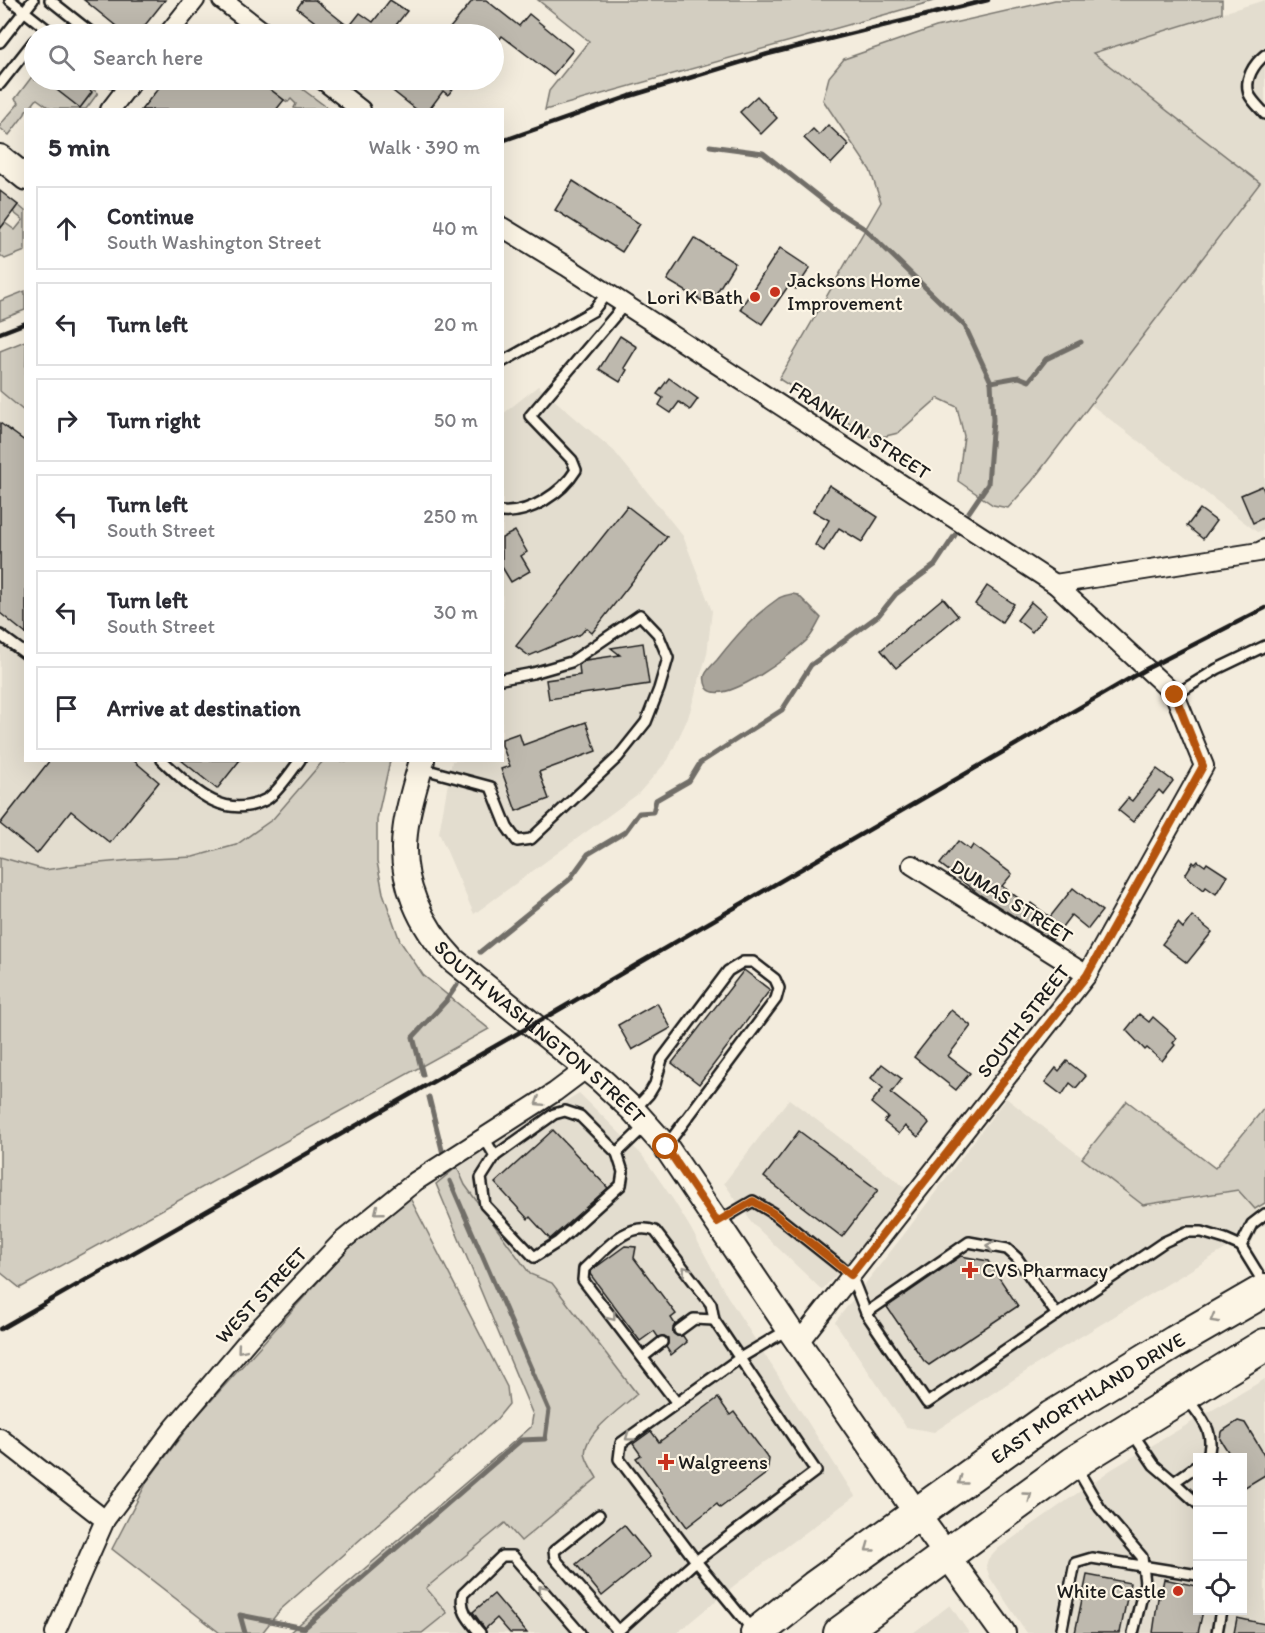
<!DOCTYPE html>
<html lang="en">
<head>
<meta charset="utf-8">
<style>
	:root { --surface:#fff; --page:#f7f7f7; --text:#2b2b33; --muted:#7c7c81; --line:#e1e1e2 }
	body { margin:0; font-family:Itim,sans-serif; background:var(--page); color:var(--text) }
	.controls { position:absolute; right:18px; bottom:18px; display:grid; overflow:hidden; border-radius:0px; box-shadow:0 6px 24px #0002 }
	.controls button { width:54px; height:54px; display:grid; place-items:center; padding:0; border:0; border-bottom:2px solid var(--line); background:var(--surface); color:var(--text); font:30px sans-serif }
	.stop { position:absolute; width:18px; height:18px; margin:-14px; border:4px solid #b45309; border-radius:50%; background:#fff }
	.stop.end { background:#b45309; border-color:#fff; box-shadow:0 2px 6px #0008 }
	.list { margin:0; padding:0; list-style:none }
	h2 { display:flex; justify-content:space-between; align-items:center; height:78px; margin:0; padding:0 24px; font-size:26px }
	h2 small { font-size:20px; font-weight:400; color:var(--muted) }
	.list li { display:grid; grid-template-columns:39px 1fr auto; gap:18px; align-items:center; box-sizing:border-box; height:84px; margin:0 12px 12px; padding:0 12px; border:2px solid var(--line); border-radius:0px }
	.list b { display:block; font-size:22px; white-space:nowrap }
	.list p { margin:0; font-size:20px; white-space:nowrap; color:var(--muted) }
	.list em { font-size:20px; font-style:normal; color:var(--muted) }
	.icon { flex:none; width:33px; height:33px; fill:none; stroke:currentColor; stroke-width:2; stroke-linecap:round; stroke-linejoin:round }
	.map { position:relative; flex:none; width:1265px; height:1633px; overflow:hidden }
	.search { position:absolute; background:var(--surface); box-shadow:0 6px 24px #0002; left:24px; top:24px; width:480px; height:66px; display:flex; align-items:center; gap:15px; box-sizing:border-box; padding:0 21px; border-radius:33px; color:var(--muted); font-size:22px }
	.panel { position:absolute; background:var(--surface); box-shadow:0 6px 24px #0002; left:24px; top:108px; width:480px; height:654px; border-radius:0px }
	.map>svg:first-child { display:block }
	.built { fill:#e3ddcf; fill-rule:evenodd }
	.green { fill:#d3cec1; stroke:#78756e; stroke-width:1.5 }
	.water { fill:#aaa59b; stroke:#716e68; stroke-width:1.5 }
	.lines { fill:none; stroke-linecap:round; stroke-linejoin:round }
	.stream { stroke:#716e68; stroke-width:5 }
	.building { fill:#beb9ae; stroke:#1c1c1c; stroke-width:1.5 }
	.lane-casing { stroke:#1c1c1c; stroke-width:14 }
	.street-casing { stroke:#1c1c1c; stroke-width:22 }
	.secondary-casing { stroke:#1c1c1c; stroke-width:28 }
	.highway-casing { stroke:#1c1c1c; stroke-width:36 }
	.lane { stroke:#fcf5e5; stroke-width:9 }
	.street { stroke:#fcf5e5; stroke-width:18 }
	.secondary { stroke:#fcf5e5; stroke-width:24 }
	.highway { stroke:#fcf5e5; stroke-width:32 }
	.rail { stroke:#1c1c1c; stroke-width:4.5 }
	.oneway { stroke:#97938b }
	.route { stroke:#b45309; stroke-width:8 }
	.poi-dot { fill:#c8321e; stroke:#fcf5e5; stroke-width:2 }
	.labels { text-anchor:middle; dominant-baseline:central; stroke-width:4.5; stroke-linejoin:round; paint-order:stroke }
	.poi-label { font-size:20px; fill:#1c1c1c; stroke:#fcf5e5; text-anchor:start }
	.street-label { font-size:20px; fill:#1c1c1c; stroke:#fcf5e5 }
</style>
</head>
<body>
<div class="map">
<svg width="1265" height="1633" viewBox="0 0 1265 1633">
	<rect width="100%" height="100%" fill="#f3ecdd"/>
	<filter id="ink" filterUnits="userSpaceOnUse"><feTurbulence type="fractalNoise" baseFrequency=".0167" numOctaves="2"/><feDisplacementMap in="SourceGraphic" scale="12" xChannelSelector="R" yChannelSelector="G"/><feConvolveMatrix kernelMatrix="1 2 1 2 8 2 1 2 1" color-interpolation-filters="sRGB"/></filter>
	<g filter="url(#ink)">
		<!-- built -->
		<g class="built">
			<polygon points="1265,0 1265,530 1257,532 1090,404 1260,183 1092,53"/>
			<polygon points="538,386 614,451 683,536 712,611 707,654 688,718 668,760 638,794 474,914 439,833 452,761 502,760 503,414"/>
			<polygon points="0,391 25,412 26,760 323,761 273,819 236,845 193,857 132,860 78,865 45,870 0,857"/>
			<polygon points="579,1093 642,1155 674,1201 691,1229 726,1294 855,1496 736,1584 677,1633 422,1633 447,1613 426,1588 505,1523 522,1541 597,1478 585,1456 585,1445 593,1433 637,1394 552,1283 530,1275 465,1185 457,1167"/>
			<polygon points="1006,1098 1143,1205 1238,1190 1265,1220 1265,1225 1057,1351 934,1432 906,1427 835,1322 905,1233"/>
			<polygon points="789,1099 907,1189 858,1251 822,1290 753,1224 724,1183"/>
			<path d="M1265 1379V1633H1027L990 1578 986 1566 988 1559 996 1550 1112 1469ZM1198 1458H1242V1610H1198Z"/>
			<polygon points="950,1605 969,1633 913,1633"/>
		</g>
		<!-- green -->
		<g class="green">
			<polygon points="538,0 937,0 545,110 549,91 589,41"/>
			<polygon points="1055,0 1222,0 1222,13 1093,53 1260,183 1032,481 1008,508 993,505 958,481 964,436 957,407 938,398 898,433 874,439 779,379 881,202 870,170 823,100 829,77 844,59 936,27"/>
			<polygon points="34,74 34,80 50,80 80,108 92,93 84,86 85,84 98,93 86,109 51,109 37,99 29,109 26,110 25,114 9,135 0,128 0,125 19,103 15,99"/>
			<polygon points="258,80 290,80 329,109 296,109 294,108 296,104 291,99 288,102 284,100"/>
			<polygon points="18,205 25,211 25,251 5,259 0,255 0,229 5,223 15,230 23,220 13,212"/>
			<polygon points="25,291 25,310 0,320 0,301"/>
			<polygon points="25,341 26,341 25,412 0,391 0,351"/>
			<polygon points="323,761 390,761 377,819 377,862 383,893 400,941 423,975 489,1029 20,1288 0,1272 0,857 45,870 78,865 132,860 193,857 236,845 273,819"/>
			<polygon points="1127,1101 1215,1168 1265,1107 1265,1203 1255,1209 1238,1190 1143,1205 1082,1158"/>
			<path d="M457 1167 465 1185 530 1274 552 1283 637 1394C623 1407 579 1436 586 1457 588 1464 593 1471 597 1478L521 1541 505 1523 426 1588 447 1613 422 1633H289L531 1427 533 1415 436 1184Z"/>
			<polygon points="410,1198 507,1387 509,1404 496,1420 280,1610 262,1633 220,1633 112,1549 148,1480 191,1423 352,1244"/>
		</g>
		<!-- water -->
		<path class="water" d="M792 594 798 595 821 618C817 625 814 632 809 638 796 652 723 708 707 688 705 684 704 679 705 675 707 670 713 664 717 660 735 637 754 615 779 598 783 596 787 595 792 594Z"/>
		<g class="lines">
			<!-- stream -->
			<g class="stream">
				<polyline points="710,146 763,153 834,209 865,229 965,326 991,382 993,420 988,484 969,512"/>
				<polyline points="991,382 1019,377 1029,381 1046,359 1081,342"/>
				<polyline points="480,952 569,880 588,854 625,832 639,813 653,812 656,800 689,781 700,763 782,710 811,665 879,615 896,594 935,565 955,535"/>
				<polyline points="423,1075 413,1037 446,1001 457,985"/>
				<polyline points="429,1097 443,1154"/>
				<polyline points="245,1633 240,1615 304,1628 521,1440 545,1439 549,1410 450,1181"/>
			</g>
		</g>
		<!-- building -->
		<g class="building">
			<polygon points="84,0 165,0 138,34 126,34"/>
			<polygon points="303,0 315,0 349,27 360,13 373,22 390,0 407,11 389,34 331,34 297,8"/>
			<polygon points="473,0 486,0 519,26 529,14 573,50 553,75 502,36 494,47 494,34 445,34"/>
			<polygon points="44,80 76,80 92,92 80,108"/>
			<polygon points="165,80 258,80 284,100 276,110 141,110"/>
			<polygon points="379,80 460,80 448,95 443,91 429,110 417,110"/>
			<polygon points="757,96 777,118 761,134 740,112"/>
			<polygon points="828,125 849,145 831,164 804,138 813,129 819,135"/>
			<polygon points="573,181 640,224 622,252 555,210"/>
			<polygon points="0,191 18,205 0,229"/>
			<polygon points="694,238 735,263 709,305 667,280"/>
			<polygon points="780,248 810,268 796,289 789,285 762,324 740,309"/>
			<polygon points="620,336 637,347 624,368 627,370 620,382 599,369"/>
			<polygon points="669,378 698,399 690,410 679,402 671,413 659,405 663,398 657,394"/>
			<polygon points="0,423 26,442 26,634 0,613"/>
			<polygon points="829,485 878,517 862,542 839,528 824,551 815,545 829,520 813,511"/>
			<polygon points="1262,486 1265,493 1265,517 1253,523 1241,495"/>
			<polygon points="627,506 667,537 592,633 586,628 581,634 529,656 516,646"/>
			<polygon points="1200,509 1216,521 1203,539 1187,526"/>
			<polygon points="515,531 527,552 521,556 530,571 511,582 502,567 502,538"/>
			<polygon points="987,586 1014,604 1002,622 975,604"/>
			<polygon points="943,598 958,616 896,668 881,650"/>
			<polygon points="1031,602 1046,615 1032,632 1017,620"/>
			<polygon points="643,643 649,684 549,699 546,680 580,675 579,665 586,660 620,655 611,648"/>
			<polygon points="586,722 596,751 539,772 549,799 516,811 501,769 510,766 502,745 502,739 519,733 523,745"/>
			<polygon points="50,760 133,760 159,782 110,843 71,811 37,854 0,824"/>
			<polygon points="181,760 240,760 217,789"/>
			<polygon points="1157,769 1173,781 1163,794 1159,790 1133,822 1118,810 1128,798 1132,801"/>
			<polygon points="958,841 970,850 973,845 1012,874 1002,886 1029,906 1031,903 1050,917 1073,888 1102,911 1088,929 1071,915 1052,940 980,895 940,864"/>
			<polygon points="1198,861 1205,866 1207,863 1227,876 1216,894 1206,887 1204,890 1185,875 1193,862 1195,864"/>
			<polygon points="1192,916 1212,932 1187,963 1162,944 1178,923 1183,928"/>
			<polygon points="744,970 770,990 699,1084 672,1063"/>
			<polygon points="657,1003 671,1028 632,1050 618,1025"/>
			<polygon points="951,1010 971,1026 948,1056 970,1073 956,1090 914,1057"/>
			<polygon points="1139,1014 1149,1022 1153,1017 1177,1038 1173,1043 1175,1045 1162,1061 1147,1048 1145,1050 1126,1030"/>
			<polygon points="1067,1061 1086,1076 1076,1088 1070,1083 1062,1095 1045,1082 1056,1068 1059,1071"/>
			<polygon points="882,1064 902,1079 891,1093 929,1123 918,1137 905,1126 899,1134 884,1122 888,1117 871,1103 883,1088 871,1078"/>
			<polygon points="553,1130 608,1188 550,1239 530,1217 528,1219 495,1183"/>
			<polygon points="799,1131 878,1190 842,1237 764,1177"/>
			<polygon points="625,1246 636,1247 634,1258 676,1314 671,1318 675,1324 673,1328 673,1333 677,1336 683,1336 687,1342 671,1355 666,1347 668,1344 668,1338 664,1336 658,1337 654,1331 640,1341 590,1274 592,1270"/>
			<polygon points="961,1256 988,1261 1018,1306 929,1365 924,1361 887,1307"/>
			<polygon points="718,1398 730,1415 734,1412 769,1459 767,1473 720,1508 717,1504 687,1527 636,1458 641,1455 633,1444 651,1431 659,1442"/>
			<polygon points="1238,1421 1245,1423 1265,1456 1265,1475 1242,1489 1242,1458 1232,1458 1220,1439 1221,1432"/>
			<polygon points="624,1525 650,1557 602,1596 576,1564"/>
			<polygon points="1087,1575 1130,1583 1120,1633 1075,1633"/>
			<polygon points="1164,1579 1197,1586 1197,1611 1203,1611 1198,1633 1153,1633 1158,1598 1160,1598"/>
			<polygon points="494,1594 527,1633 510,1633 497,1618 485,1629 473,1612"/>
			<polygon points="1237,1618 1265,1624 1265,1633 1234,1633"/>
		</g>
		<g class="lines">
			<!-- lane casing -->
			<g class="lane-casing">
				<g id="lane">
					<polyline points="10,0 53,34"/>
					<polyline points="50,0 93,34"/>
					<polyline points="0,42 33,0"/>
					<path d="M1265 55C1254 64 1244 79 1249 94 1252 101 1260 108 1265 114"/>
					<polyline points="110,80 125,90"/>
					<polyline points="0,84 34,41"/>
					<polyline points="502,362 593,311 607,293"/>
					<path d="M502 512C530 514 562 493 576 470L572 460 530 416 625 304"/>
					<polyline points="0,635 26,654"/>
					<polyline points="1175,695 1217,669 1265,646"/>
					<path d="M162 760C191 787 223 823 267 799 277 793 292 771 300 760"/>
					<polyline points="420,768 491,787 507,827 517,841 531,839 618,757 646,722 659,689 668,658 658,634 640,615 571,662 533,673 502,679"/>
					<polyline points="635,1109 649,1094 655,1084 662,1059 728,971 743,962 753,962 775,979 779,988 776,999 667,1145"/>
					<polyline points="483,1136 495,1156 554,1114 565,1111 580,1116 617,1153 646,1125"/>
					<polyline points="495,1156 481,1178 485,1205 534,1257 558,1242 621,1185 623,1172 617,1153"/>
					<polyline points="717,1222 753,1201 773,1213 851,1275 866,1313 927,1403 1164,1242 1186,1232 1202,1232 1225,1239 1241,1246 1265,1285"/>
					<polyline points="1241,1246 1252,1224 1265,1214"/>
					<polyline points="866,1313 969,1242 1007,1249 1017,1258 1057,1315"/>
					<polyline points="679,1330 694,1319 714,1320"/>
					<polyline points="643,1357 662,1342"/>
					<path d="M1187 1398C1201 1418 1217 1432 1207 1458"/>
					<path d="M677 1403 583 1280 584 1269C603 1252 627 1220 655 1231L711 1304 714 1320 816 1471 696 1561 619 1459 621 1443 740 1358 787 1330"/>
					<polyline points="1133,1434 1154,1465 1174,1482 1198,1465"/>
					<polyline points="1076,1467 1100,1508 1142,1557 1145,1583 1133,1633"/>
					<polyline points="1174,1482 1198,1504"/>
					<polyline points="599,1515 554,1551 555,1559 618,1631"/>
					<path d="M480 1633C470 1621 459 1610 463 1594L502 1556H513L580 1633"/>
					<polyline points="616,1633 696,1561 754,1632"/>
					<polyline points="1061,1633 1075,1563 1092,1558 1198,1575"/>
					<polyline points="1217,1633 1221,1610"/>
				</g>
			</g>
			<!-- street casing -->
			<g class="street-casing">
				<g id="street">
					<polyline points="222,0 266,34"/>
					<polyline points="168,34 195,0"/>
					<polyline points="323,80 361,110"/>
					<polyline points="110,110 133,80"/>
					<polyline points="502,227 566,266 1055,584 1175,695 1204,766 1087,975 799,1342"/>
					<polyline points="1055,584 1259,552 1265,549"/>
					<polyline points="912,865 1087,975"/>
					<polyline points="0,1438 105,1520"/>
					<polyline points="55,1633 105,1520 172,1430 250,1338 342,1241 416,1181 555,1092 587,1068"/>
				</g>
			</g>
			<!-- secondary casing -->
			<g class="secondary-casing">
				<g id="secondary">
					<polyline points="0,157 26,178"/>
					<path id="s1" d="M422 760C416 784 407 809 405 833 399 881 421 927 453 960L602 1081 633 1110 666 1147 789 1329 917 1514 1003 1633"/>
				</g>
			</g>
			<!-- highway casing -->
			<g class="highway-casing">
				<g id="highway">
					<path id="s2" d="M757 1633 815 1587 1052 1417 1175 1342 1265 1290"/>
					<polyline points="840,1633 1073,1463 1265,1345"/>
				</g>
			</g>
			<!-- lane -->
			<use href="#lane" class="lane"/>
			<!-- street -->
			<use href="#street" class="street"/>
			<!-- secondary -->
			<use href="#secondary" class="secondary"/>
			<!-- highway -->
			<use href="#highway" class="highway"/>
			<!-- rail -->
			<g class="rail">
				<polyline points="502,141 630,96 768,54 988,0"/>
				<polyline points="0,333 26,323"/>
				<polyline points="0,1329 555,1012 1146,669 1265,608"/>
			</g>
		</g>
		<!-- one-way arrows -->
		<defs><path id="oneway-chevron" d="M-2-3.5L2.5 0L-2 3.5" fill="none" stroke-width="1.6" stroke-linecap="round" stroke-linejoin="round" transform="scale(1.5)"/></defs>
		<g class="oneway">
			<use href="#oneway-chevron" transform="translate(539 1102) rotate(148)"/>
			<use href="#oneway-chevron" transform="translate(378 1211) rotate(141)"/>
			<use href="#oneway-chevron" transform="translate(990 1246) rotate(-170)"/>
			<use href="#oneway-chevron" transform="translate(686 1270) rotate(-128)"/>
			<use href="#oneway-chevron" transform="translate(612 1317) rotate(52)"/>
			<use href="#oneway-chevron" transform="translate(1214 1319) rotate(150)"/>
			<use href="#oneway-chevron" transform="translate(241 1349) rotate(130)"/>
			<use href="#oneway-chevron" transform="translate(629 1437) rotate(144)"/>
			<use href="#oneway-chevron" transform="translate(962 1481) rotate(144)"/>
			<use href="#oneway-chevron" transform="translate(1028 1496) rotate(-36)"/>
			<use href="#oneway-chevron" transform="translate(869 1548) rotate(144)"/>
			<use href="#oneway-chevron" transform="translate(542 1589) rotate(-131)"/>
		</g>
	</g>
	<g class="lines" filter="url(#ink)">
		<!-- route -->
		<polyline class="route" points="666,1147 717,1222 753,1201 773,1213 851,1275 1087,975 1203,766 1175,695"/>
	</g>
	<!-- markers -->
	<g class="poi-dot">
		<circle cx="775" cy="292" r="6"/>
		<circle cx="755" cy="297" r="6"/>
		<path d="M967 1261h6v6h6v6h-6v6h-6v-6h-6v-6h6z"/>
		<path d="M663 1453h6v6h6v6h-6v6h-6v-6h-6v-6h6z"/>
		<circle cx="1178" cy="1591" r="6"/>
	</g>
	<g class="labels">
		<!-- poi labels -->
		<g class="poi-label">
			<text x="787" y="280">Jacksons Home<tspan x="787" dy="23">Improvement</tspan></text>
			<text x="743" y="297" text-anchor="end">Lori K Bath</text>
			<text x="982" y="1270">CVS Pharmacy</text>
			<text x="678" y="1462">Walgreens</text>
			<text x="1166" y="1591" text-anchor="end">White Castle</text>
		</g>
		<!-- street labels -->
		<g class="street-label">
			<text transform="translate(860 430) rotate(33)">FRANKLIN STREET</text>
			<text transform="translate(1012 901) rotate(32)">DUMAS STREET</text>
			<text transform="translate(1023 1021) rotate(-52)">SOUTH STREET</text>
			<text stroke="none"><textPath href="#s1" startOffset="328">SOUTH WASHINGTON STREET</textPath></text>
			<text transform="translate(261 1295) rotate(-47)">WEST STREET</text>
			<text stroke="none"><textPath href="#s2" startOffset="406">EAST MORTHLAND DRIVE</textPath></text>
		</g>
	</g>
</svg>
<div class="controls">
<button>+</button>
<button>−</button>
<button><svg class="icon" aria-label="locate" viewBox="0 0 24 24"><circle cx="12" cy="12" r="6"/><path d="M12 2v4M12 18v4M2 12h4M18 12h4"/></svg></button>
</div>
<div class="stop" style="left:666px;top:1147px"></div>
<div class="stop end" style="left:1175px;top:695px"></div>
<div class="search"><svg class="icon" aria-label="search" viewBox="0 0 24 24"><circle cx="10" cy="10" r="6"/><path d="M15 15l6 6"/></svg>Search here</div>
<section class="panel">
<h2>5 min<small>Walk · 390 m</small></h2>
<ul class="list">
<li><svg class="icon" aria-label="ahead" viewBox="0 0 24 24"><path d="M12 20V5M6 11l6-6 6 6"/></svg><div><b>Continue</b><p>South Washington Street</p></div><em>40 m</em></li>
<li><svg class="icon" aria-label="left" viewBox="0 0 24 24"><path d="M17 20v-9H6M10 6l-5 5 5 5"/></svg><div><b>Turn left</b></div><em>20 m</em></li>
<li><svg class="icon" aria-label="right" viewBox="0 0 24 24"><path d="M7 20v-9h11M14 6l5 5-5 5"/></svg><div><b>Turn right</b></div><em>50 m</em></li>
<li><svg class="icon" aria-label="left" viewBox="0 0 24 24"><path d="M17 20v-9H6M10 6l-5 5 5 5"/></svg><div><b>Turn left</b><p>South Street</p></div><em>250 m</em></li>
<li><svg class="icon" aria-label="left" viewBox="0 0 24 24"><path d="M17 20v-9H6M10 6l-5 5 5 5"/></svg><div><b>Turn left</b><p>South Street</p></div><em>30 m</em></li>
<li><svg class="icon" aria-label="arrive" viewBox="0 0 24 24"><path d="M6 21V4h12l-3 4 3 4H6"/></svg><div><b>Arrive at destination</b></div></li>
</ul>
</section>
</div>
</body>
</html>
